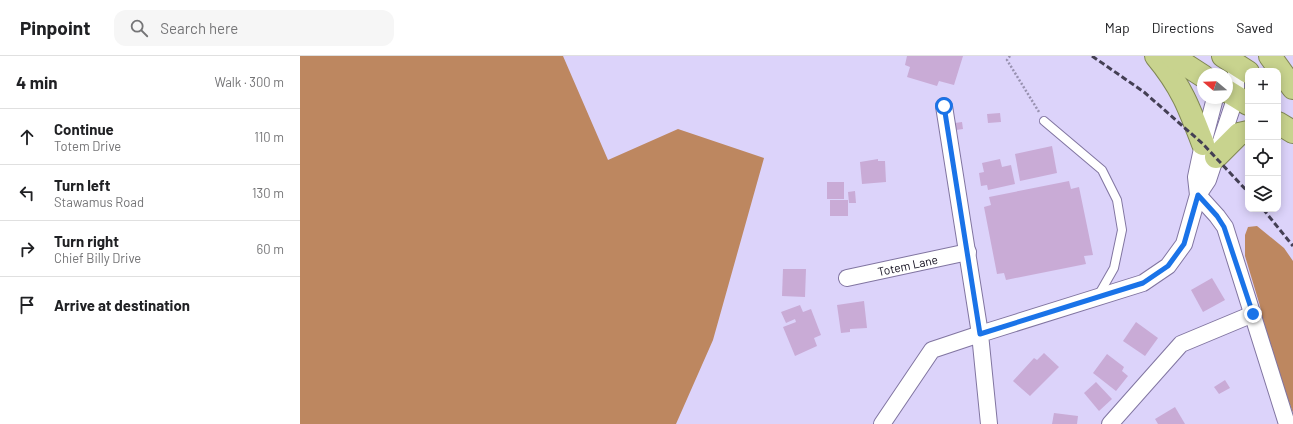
<!DOCTYPE html>
<html lang="en">
<head>
<meta charset="utf-8">
<style>
	:root { --surface:#fff; --page:#f6f6f6; --text:#202124; --muted:#757577; --line:#e0e0e0 }
	body { margin:0; font-family:Barlow,sans-serif; background:var(--page); color:var(--text) }
	.controls { position:absolute; right:12px; top:12px; display:grid; overflow:hidden; border-radius:8px; box-shadow:0 2px 10px #0003 }
	.controls button { width:36px; height:36px; display:grid; place-items:center; padding:0; border:0; border-bottom:1px solid var(--line); background:var(--surface); color:var(--text); font:20px sans-serif }
	.compass { position:absolute; left:897px; top:12px; width:36px; height:36px; border-radius:50%; background:var(--surface); box-shadow:0 2px 10px #0003; rotate:289deg }
	.stop { position:absolute; width:12px; height:12px; margin:-9px; border:3px solid #1a73e8; border-radius:50%; background:#fff }
	.stop.end { background:#1a73e8; border-color:#fff; box-shadow:0 1px 4px #0008 }
	.list { margin:0; padding:0; list-style:none }
	h2 { display:flex; justify-content:space-between; align-items:center; height:52px; margin:0; padding:0 16px; font-size:17px }
	h2 small { font-size:13px; font-weight:400; color:var(--muted) }
	.list li { display:grid; grid-template-columns:26px 1fr auto; gap:12px; align-items:center; box-sizing:border-box; height:56px; padding:0 16px; border-top:1px solid var(--line) }
	.list b { display:block; font-size:15px; white-space:nowrap }
	.list p { margin:0; font-size:13px; white-space:nowrap; color:var(--muted) }
	.list em { font-size:13px; font-style:normal; color:var(--muted) }
	.icon { flex:none; width:22px; height:22px; fill:none; stroke:currentColor; stroke-width:2; stroke-linecap:round; stroke-linejoin:round }
	.map { position:relative; flex:none; width:993px; height:368px; overflow:hidden }
	header { display:flex; align-items:center; gap:24px; box-sizing:border-box; height:56px; padding:0 20px; background:var(--surface); border-bottom:1px solid var(--line) }
	header strong { font-size:19px }
	nav { display:flex; gap:22px; margin-inline-start:auto; font-size:14px }
	.search { width:280px; height:36px; background:var(--page); display:flex; align-items:center; gap:10px; box-sizing:border-box; padding:0 14px; border-radius:12px; color:var(--muted); font-size:15px }
	main { display:flex }
	aside { flex:1; background:var(--surface) }
	.map>svg:first-child { display:block }
	.forest { fill:#bd8760 }
	.building { fill:#c9abd6 }
	.lines { fill:none; stroke-linecap:round; stroke-linejoin:round }
	.service-casing { stroke:#8175a1; stroke-width:10 }
	.minor-casing { stroke:#8175a1; stroke-width:18 }
	.trunk-casing { stroke:#818855; stroke-width:24 }
	.path { stroke:#9891b0; stroke-width:2.5; stroke-dasharray:2 2; stroke-linecap:butt }
	.service { stroke:#fff; stroke-width:8 }
	.minor { stroke:#fff; stroke-width:16 }
	.trunk { stroke:#c8d38e; stroke-width:22 }
	.rail { stroke:#443f54; stroke-width:3; stroke-dasharray:6 3; stroke-linecap:butt }
	.route { stroke:#1a73e8; stroke-width:5 }
	.labels { text-anchor:middle; dominant-baseline:central; stroke-width:3; stroke-linejoin:round; paint-order:stroke }
	.street-label { font-size:12px; fill:#141020; stroke:#e8e3f7 }
</style>
</head>
<body>
<header>
<strong>Pinpoint</strong>
<div class="search"><svg class="icon" aria-label="search" viewBox="0 0 24 24"><circle cx="10" cy="10" r="6"/><path d="M15 15l6 6"/></svg>Search here</div>
<nav><a>Map</a><a>Directions</a><a>Saved</a></nav>
</header>
<main>
<aside>
<h2>4 min<small>Walk · 300 m</small></h2>
<ul class="list">
<li><svg class="icon" aria-label="ahead" viewBox="0 0 24 24"><path d="M12 20V5M6 11l6-6 6 6"/></svg><div><b>Continue</b><p>Totem Drive</p></div><em>110 m</em></li>
<li><svg class="icon" aria-label="left" viewBox="0 0 24 24"><path d="M17 20v-9H6M10 6l-5 5 5 5"/></svg><div><b>Turn left</b><p>Stawamus Road</p></div><em>130 m</em></li>
<li><svg class="icon" aria-label="right" viewBox="0 0 24 24"><path d="M7 20v-9h11M14 6l5 5-5 5"/></svg><div><b>Turn right</b><p>Chief Billy Drive</p></div><em>60 m</em></li>
<li><svg class="icon" aria-label="arrive" viewBox="0 0 24 24"><path d="M6 21V4h12l-3 4 3 4H6"/></svg><div><b>Arrive at destination</b></div></li>
</ul>
</aside>
<div class="map">
<svg width="993" height="368" viewBox="0 0 993 368">
	<rect width="100%" height="100%" fill="#dcd3fa"/>
	<!-- forest -->
	<g class="forest">
		<polygon points="0,0 263,0 308,104 378,73 464,102 413,284 376,368 0,368"/>
		<polygon points="957,170 984,192 993,205 993,357 967,285 960,250 945,200 945,179 948,171"/>
	</g>
	<!-- building -->
	<g class="building">
		<polygon points="607,0 663,0 654,29 639,25 637,30 607,21 610,11 605,9"/>
		<polygon points="700,57 701,66 688,67 687,58"/>
		<polygon points="662,66 663,73 656,74 655,67"/>
		<polygon points="752,90 757,117 720,125 715,98"/>
		<polygon points="578,103 578,105 585,105 586,126 562,128 560,106"/>
		<polygon points="700,103 702,111 711,109 715,128 688,134 687,129 681,130 679,117 684,116 682,107"/>
		<polygon points="769,125 771,133 779,131 793,199 784,200 786,208 706,224 704,217 697,218 684,151 691,149 689,141"/>
		<rect x="527" y="126" width="17" height="17"/>
		<polygon points="555,135 556,147 549,147 548,136"/>
		<rect x="530" y="144" width="18" height="16"/>
		<polygon points="483,213 506,213 505,241 482,240"/>
		<polygon points="912,222 925,244 903,256 891,234"/>
		<polygon points="564,245 567,272 550,273 550,276 541,277 537,249"/>
		<polygon points="500,249 503,256 511,253 521,279 514,282 517,290 495,300 483,271 496,266 495,263 486,267 481,256"/>
		<polygon points="836,266 858,282 845,300 823,285"/>
		<polygon points="744,297 759,311 730,340 713,325 734,302 737,304"/>
		<polygon points="807,298 824,311 822,315 828,320 816,335 793,317"/>
		<polygon points="925,324 930,332 919,338 914,331"/>
		<polygon points="796,326 812,343 799,355 784,337"/>
		<polygon points="875,351 885,368 858,368 855,363"/>
		<polygon points="754,357 778,360 777,368 752,368"/>
	</g>
	<g class="lines">
		<!-- service casing -->
		<g class="service-casing">
			<polyline id="service" points="744,65 802,114 817,144 822,174 814,212 798,240"/>
		</g>
		<!-- minor casing -->
		<g class="minor-casing">
			<g id="minor">
				<polyline points="898,139 917,160 925,171 987,368"/>
				<polyline points="898,139 908,124 936,40 936,8"/>
				<path id="s1" d="M547 222 668 196"/>
				<polyline points="582,368 632,294 680,278 644,50"/>
				<polyline points="689,368 680,278 843,227 868,210 884,188 898,139 896,121 903,88 915,42"/>
				<polyline points="810,368 881,288 953,258"/>
			</g>
		</g>
		<!-- trunk casing -->
		<g class="trunk-casing">
			<g id="trunk">
				<path d="M856 0C881 30 889 51 903 88"/>
				<polyline points="872,0 903,20"/>
				<polyline points="923,0 948,16"/>
				<polyline points="970,0 993,32"/>
				<polyline points="927,35 948,48"/>
				<polyline points="978,67 993,76"/>
				<polyline points="916,101 939,78 948,76"/>
			</g>
		</g>
		<!-- path -->
		<polyline class="path" points="710,0 707,4 739,56"/>
		<!-- service -->
		<use href="#service" class="service"/>
		<!-- minor -->
		<use href="#minor" class="minor"/>
		<!-- trunk -->
		<use href="#trunk" class="trunk"/>
		<!-- rail -->
		<g class="rail">
			<polyline points="792,0 844,36 903,88 948,136"/>
			<polyline points="963,153 993,190"/>
		</g>
	</g>
	<g class="lines">
		<!-- route -->
		<polyline class="route" points="644,50 680,278 843,227 868,210 884,188 898,139 917,160 924,171 953,258"/>
	</g>
	<g class="labels">
		<!-- street labels -->
		<g class="street-label">
			<text stroke="none"><textPath href="#s1" startOffset="62">Totem Lane</textPath></text>
		</g>
	</g>
</svg>
<div class="controls">
<button>+</button>
<button>−</button>
<button><svg class="icon" aria-label="locate" viewBox="0 0 24 24"><circle cx="12" cy="12" r="6"/><path d="M12 2v4M12 18v4M2 12h4M18 12h4"/></svg></button>
<button><svg class="icon" aria-label="layers" viewBox="0 0 24 24"><path d="M12 4l9 5-9 5-9-5zM3 14l9 5 9-5"/></svg></button>
</div>
<svg class="compass" viewBox="-18 -18 36 36"><path d="M0-13l5 13h-10z" fill="#e53935"/><path d="M0 13l5-13h-10z" fill="#757577"/></svg>
<div class="stop" style="left:644px;top:50px"></div>
<div class="stop end" style="left:953px;top:258px"></div>
</div>
</main>
</body>
</html>
